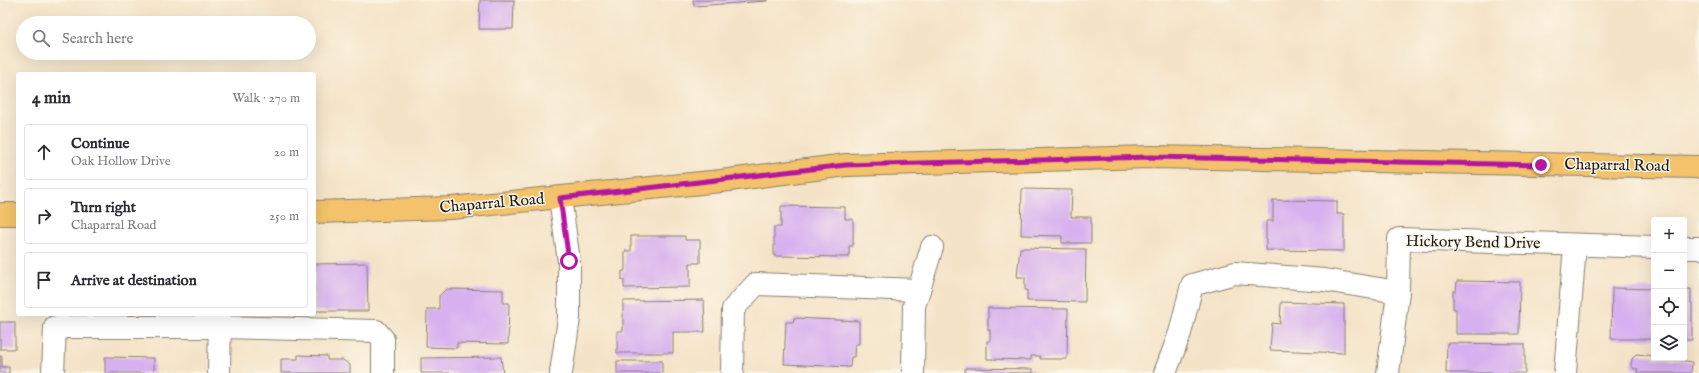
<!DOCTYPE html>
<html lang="en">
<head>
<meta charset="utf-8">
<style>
	:root { --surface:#fff; --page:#f2f2f3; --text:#2b2b33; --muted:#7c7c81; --line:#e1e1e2 }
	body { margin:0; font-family:"IM FELL English",serif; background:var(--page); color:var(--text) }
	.controls { position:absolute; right:12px; bottom:12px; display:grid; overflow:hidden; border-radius:4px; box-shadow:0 4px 16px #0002 }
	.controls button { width:36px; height:36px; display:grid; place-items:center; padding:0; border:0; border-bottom:1px solid var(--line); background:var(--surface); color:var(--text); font:20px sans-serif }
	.stop { position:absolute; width:12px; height:12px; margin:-9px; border:3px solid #b5179e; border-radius:50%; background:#fff }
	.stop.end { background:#b5179e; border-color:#fff; box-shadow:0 1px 4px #0008 }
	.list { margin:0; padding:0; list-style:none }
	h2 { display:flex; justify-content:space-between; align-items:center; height:52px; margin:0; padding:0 16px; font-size:17px }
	h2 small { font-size:13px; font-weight:400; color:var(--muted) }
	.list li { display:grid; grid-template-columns:26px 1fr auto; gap:12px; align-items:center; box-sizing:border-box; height:56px; margin:0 8px 8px; padding:0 8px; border:1px solid var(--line); border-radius:4px }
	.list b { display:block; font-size:15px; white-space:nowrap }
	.list p { margin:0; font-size:13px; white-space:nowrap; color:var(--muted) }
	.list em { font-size:13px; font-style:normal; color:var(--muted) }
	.icon { flex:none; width:22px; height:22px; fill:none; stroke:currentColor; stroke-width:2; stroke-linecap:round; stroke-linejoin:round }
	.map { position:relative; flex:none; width:1699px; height:373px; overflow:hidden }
	.search { position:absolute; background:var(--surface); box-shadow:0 4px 16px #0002; left:16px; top:16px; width:300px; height:44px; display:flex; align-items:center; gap:10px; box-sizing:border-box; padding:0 14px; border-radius:22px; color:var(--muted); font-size:15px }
	.panel { position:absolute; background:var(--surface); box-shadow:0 4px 16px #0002; left:16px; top:72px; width:300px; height:244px; border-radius:4px }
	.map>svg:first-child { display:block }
	.building { fill:#d7b0f0 }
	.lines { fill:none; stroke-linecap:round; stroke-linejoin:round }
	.minor-casing { stroke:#888072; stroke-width:24 }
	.major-casing { stroke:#888072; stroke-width:24 }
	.minor { stroke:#fff; stroke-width:22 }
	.major { stroke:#f3c26a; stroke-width:22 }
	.route { stroke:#b5179e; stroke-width:5 }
	.labels { text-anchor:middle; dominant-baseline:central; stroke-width:3; stroke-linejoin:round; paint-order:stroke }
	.street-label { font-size:16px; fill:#1c1c1c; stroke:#fcf5e5 }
</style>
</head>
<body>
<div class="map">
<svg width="1699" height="373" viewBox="0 0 1699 373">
	<rect width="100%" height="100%" fill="#fcf5e5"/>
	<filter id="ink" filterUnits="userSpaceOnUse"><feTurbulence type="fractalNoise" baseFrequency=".025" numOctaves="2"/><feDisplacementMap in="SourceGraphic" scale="8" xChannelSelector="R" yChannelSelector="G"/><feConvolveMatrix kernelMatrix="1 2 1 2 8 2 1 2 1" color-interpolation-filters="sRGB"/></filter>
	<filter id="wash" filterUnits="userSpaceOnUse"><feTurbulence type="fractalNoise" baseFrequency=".012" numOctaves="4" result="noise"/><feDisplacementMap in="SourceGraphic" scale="16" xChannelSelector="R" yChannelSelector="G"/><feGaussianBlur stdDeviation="0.9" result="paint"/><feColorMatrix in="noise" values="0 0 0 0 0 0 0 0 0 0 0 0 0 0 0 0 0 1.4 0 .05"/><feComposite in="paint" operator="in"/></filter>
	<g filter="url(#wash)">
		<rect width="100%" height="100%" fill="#f4e3c7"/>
		<g id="blocks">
			<!-- building -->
			<g class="building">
				<polygon points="480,0 514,0 513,29 479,29"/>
				<polygon points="693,0 767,0 767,1 694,6"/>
				<polygon points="1022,189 1072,190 1071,217 1091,217 1091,243 1062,243 1062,236 1021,235"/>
				<polygon points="1273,200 1337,201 1337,214 1344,214 1344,251 1266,250 1266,221 1273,221"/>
				<polygon points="781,206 845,207 845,219 853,219 853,246 849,246 849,257 774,256 774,227 781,227"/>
				<polygon points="631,236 685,236 685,240 700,240 700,263 690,263 690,287 624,288 624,280 622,280 622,271 625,271 625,251 631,251"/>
				<polygon points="1020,248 1086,249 1085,302 1027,301 1027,290 1025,290 1025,277 1017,277"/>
				<polygon points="367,263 368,311 314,311 314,264"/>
				<polygon points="1457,281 1520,282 1519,334 1456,334 1456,309 1453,309 1453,291 1456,291"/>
				<polygon points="1612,288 1654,289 1654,339 1611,339"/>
				<polygon points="446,289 503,290 503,303 509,303 508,344 457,343 457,348 426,347 427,309 439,309 439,296"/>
				<polygon points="1684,289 1691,289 1691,303 1692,303 1692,340 1684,340"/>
				<polygon points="704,300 705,332 673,332 673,353 617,353 617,331 623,331 623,301"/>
				<polygon points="1281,302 1344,304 1344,353 1270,350 1272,323 1280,324"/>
				<polygon points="988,308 1068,309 1067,359 1040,359 1040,356 1031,356 1031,360 987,359 987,341 990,341 990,330 988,330"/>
				<polygon points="794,318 859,321 859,344 855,344 854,357 851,357 850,367 784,364 786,322 793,322"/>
				<rect x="0" y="322" width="15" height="27"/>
				<polygon points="1447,343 1525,344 1525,373 1446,373"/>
				<polygon points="1636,354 1654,356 1654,358 1665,358 1692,362 1691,373 1637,373 1638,369 1634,369 1631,365 1632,359"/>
				<polygon points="298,355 327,356 327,360 343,360 350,365 350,373 281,373 281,359 298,359"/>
				<polygon points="0,356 2,356 2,367 9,367 9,373 0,373"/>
				<polygon points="105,357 154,358 154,373 105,373"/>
				<polygon points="501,357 503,373 421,373 421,358"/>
				<rect x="617" y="361" width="45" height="12"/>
				<polygon points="965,368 1033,369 1033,373 965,373"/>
			</g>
		</g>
	</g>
	<g filter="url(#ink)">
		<use href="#blocks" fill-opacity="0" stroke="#888072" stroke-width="1"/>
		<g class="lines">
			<!-- minor casing -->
			<g class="minor-casing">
				<g id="minor">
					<polyline points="560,198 569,261 569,318 561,373"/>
					<polyline points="1684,248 1699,248"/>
					<polyline points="53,373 55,327 219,327 376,331 383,339 383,373"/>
					<polyline points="219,373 220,314"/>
					<polyline points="732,373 733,309 756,284 919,290"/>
					<polyline points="913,373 914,306 932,247"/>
					<polyline points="1165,373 1180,333 1192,285 1235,273 1324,280 1398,292"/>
					<polyline points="1388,373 1398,292 1399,239 1654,247"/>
					<polyline points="1565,373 1575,245"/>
				</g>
			</g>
			<!-- major casing -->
			<g class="major-casing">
				<g id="major">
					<polyline points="314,212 451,208 721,181 846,165 1151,157 1699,167"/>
					<polyline points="0,214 18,214"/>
				</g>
			</g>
			<!-- minor -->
			<use href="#minor" class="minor"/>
			<!-- major -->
			<use href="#major" class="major"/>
		</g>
	</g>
	<g class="lines" filter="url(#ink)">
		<!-- route -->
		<polyline class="route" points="569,261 560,198 846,165 1151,157 1541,165"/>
	</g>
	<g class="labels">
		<!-- street labels -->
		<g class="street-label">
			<text transform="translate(1617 166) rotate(1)">Chaparral Road</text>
			<text transform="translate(492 204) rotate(-5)">Chaparral Road</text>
			<text transform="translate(1473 243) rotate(1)">Hickory Bend Drive</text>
		</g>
	</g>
</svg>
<div class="controls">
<button>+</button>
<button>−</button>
<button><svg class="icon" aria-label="locate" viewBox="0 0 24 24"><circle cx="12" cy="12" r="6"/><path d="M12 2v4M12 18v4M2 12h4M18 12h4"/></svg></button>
<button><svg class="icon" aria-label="layers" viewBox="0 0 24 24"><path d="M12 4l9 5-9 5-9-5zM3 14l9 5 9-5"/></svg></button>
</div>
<div class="stop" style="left:569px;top:261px"></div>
<div class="stop end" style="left:1541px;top:165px"></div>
<div class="search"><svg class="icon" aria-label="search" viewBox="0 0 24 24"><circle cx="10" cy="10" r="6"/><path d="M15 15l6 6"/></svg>Search here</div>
<section class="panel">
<h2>4 min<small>Walk · 270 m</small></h2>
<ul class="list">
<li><svg class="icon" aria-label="ahead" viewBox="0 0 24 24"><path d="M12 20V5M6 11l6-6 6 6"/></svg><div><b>Continue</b><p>Oak Hollow Drive</p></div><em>20 m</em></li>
<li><svg class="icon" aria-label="right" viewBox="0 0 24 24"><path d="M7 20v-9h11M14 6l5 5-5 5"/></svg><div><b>Turn right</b><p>Chaparral Road</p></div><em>250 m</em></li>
<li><svg class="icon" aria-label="arrive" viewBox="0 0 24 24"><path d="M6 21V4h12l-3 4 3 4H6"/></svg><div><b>Arrive at destination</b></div></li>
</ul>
</section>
</div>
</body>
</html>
